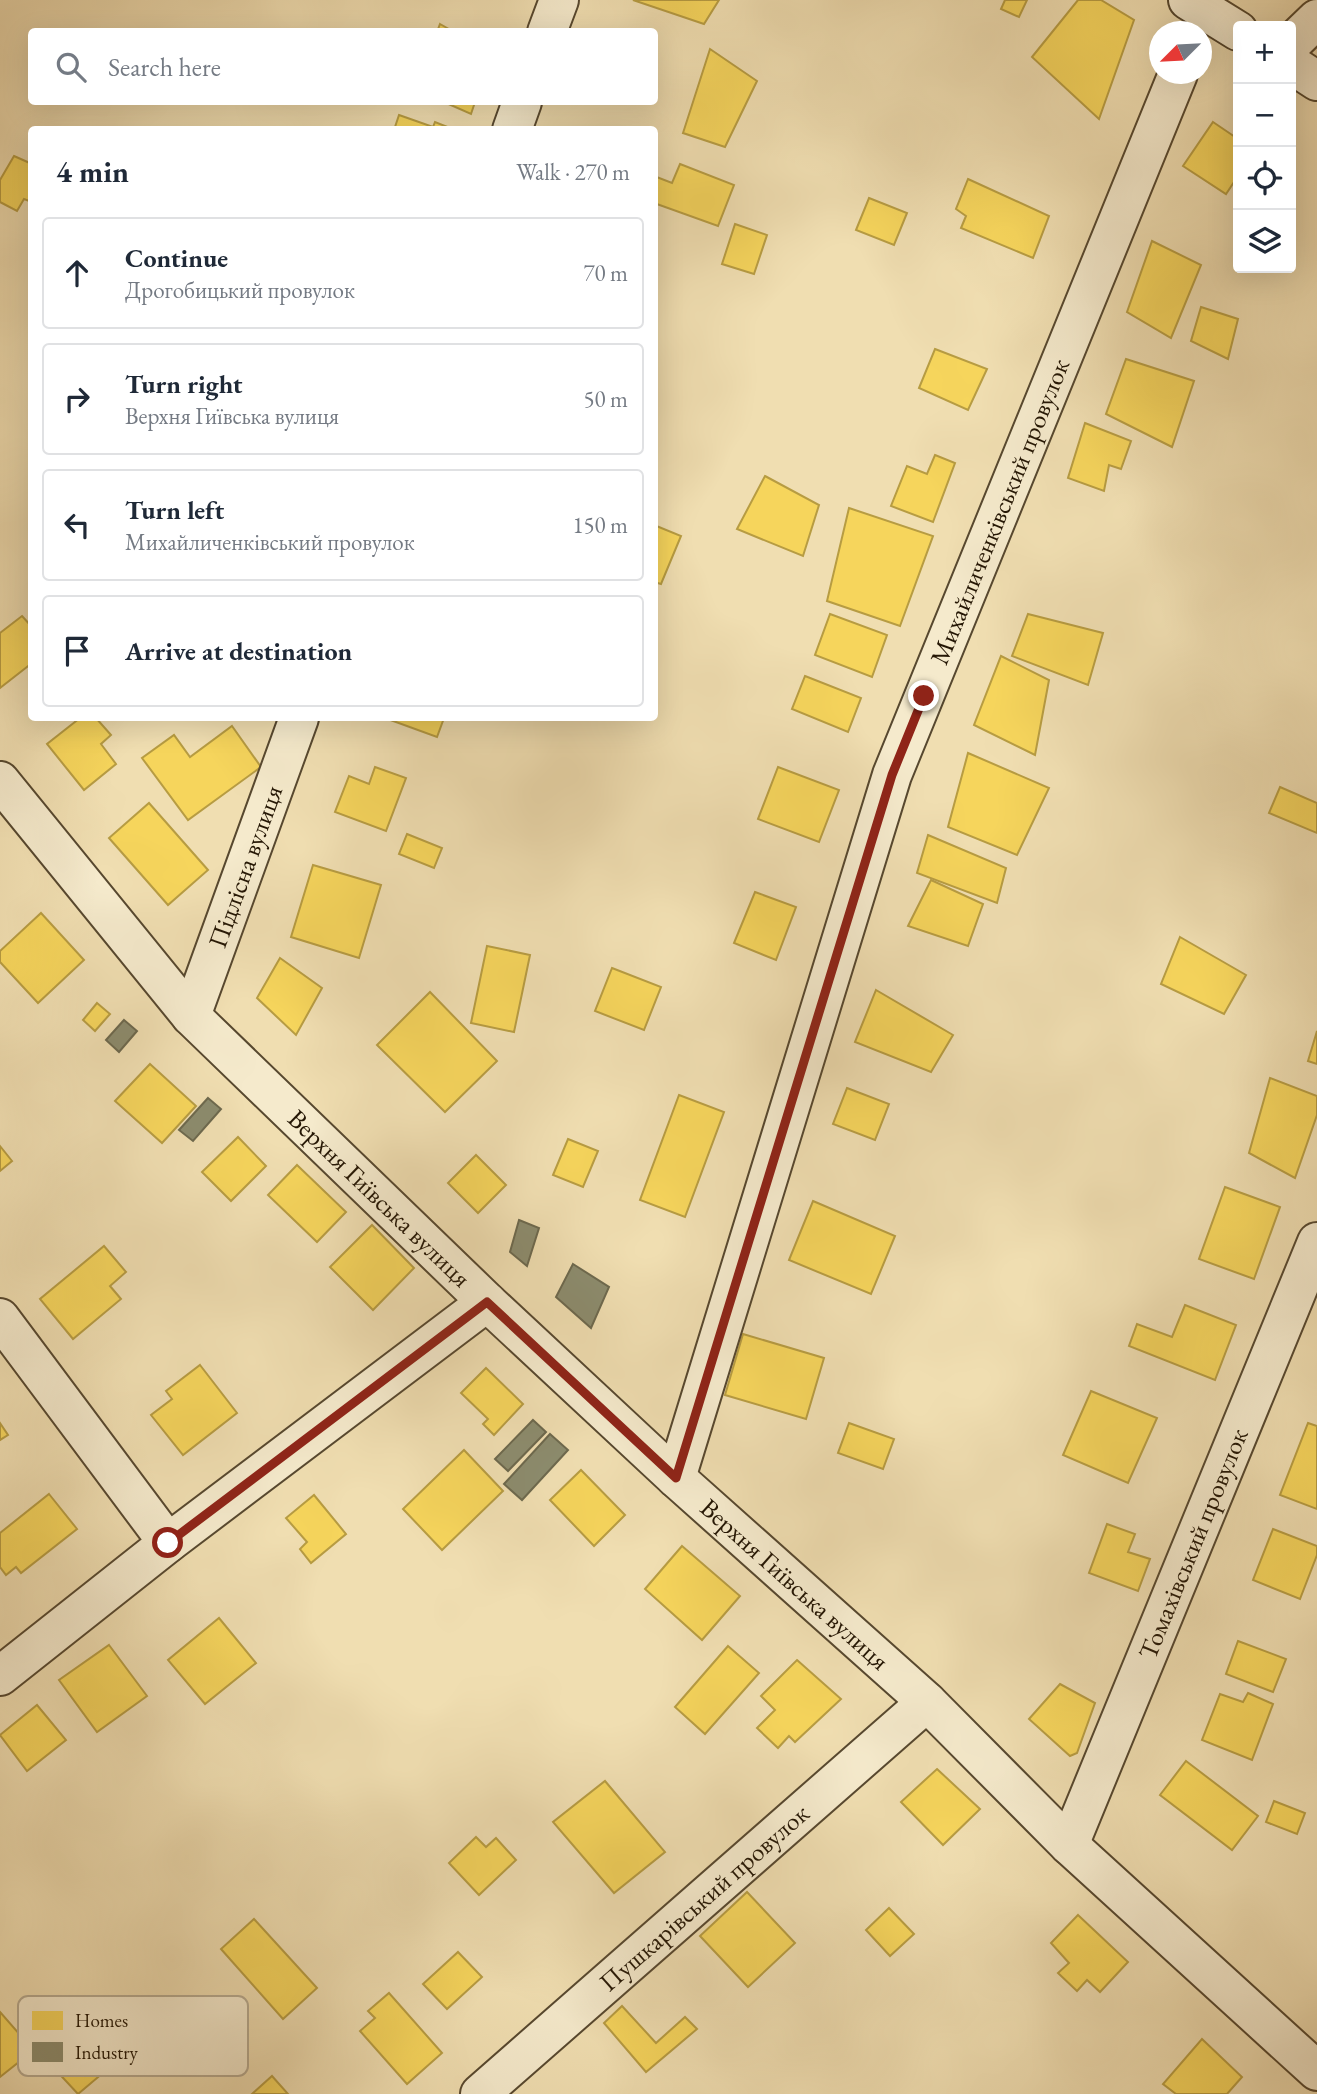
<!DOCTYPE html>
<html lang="en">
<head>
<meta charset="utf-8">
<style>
	:root { --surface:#fff; --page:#f6f6f7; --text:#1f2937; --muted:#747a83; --line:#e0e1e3 }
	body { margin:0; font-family:"EB Garamond",serif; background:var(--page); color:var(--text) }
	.controls { position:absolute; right:21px; top:21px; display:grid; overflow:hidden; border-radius:7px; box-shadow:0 7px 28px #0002 }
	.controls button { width:63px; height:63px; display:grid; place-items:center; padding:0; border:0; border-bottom:2px solid var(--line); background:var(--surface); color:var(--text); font:35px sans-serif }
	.compass { position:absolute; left:1149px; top:21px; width:63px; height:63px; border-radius:50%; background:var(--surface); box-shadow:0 7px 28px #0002; rotate:246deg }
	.stop { position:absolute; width:21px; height:21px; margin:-16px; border:5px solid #8f2418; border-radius:50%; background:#fff }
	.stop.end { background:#8f2418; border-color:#fff; box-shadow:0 2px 7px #0008 }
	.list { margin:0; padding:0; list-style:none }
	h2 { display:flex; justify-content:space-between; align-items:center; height:91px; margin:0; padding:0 28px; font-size:30px }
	h2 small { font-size:23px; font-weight:400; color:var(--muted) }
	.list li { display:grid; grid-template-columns:46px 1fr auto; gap:21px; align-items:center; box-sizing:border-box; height:112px; margin:0 14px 14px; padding:0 14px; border:2px solid var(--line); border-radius:7px }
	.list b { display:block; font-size:26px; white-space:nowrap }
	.list p { margin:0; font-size:23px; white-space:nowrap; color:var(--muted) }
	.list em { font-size:23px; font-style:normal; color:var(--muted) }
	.icon { flex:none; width:38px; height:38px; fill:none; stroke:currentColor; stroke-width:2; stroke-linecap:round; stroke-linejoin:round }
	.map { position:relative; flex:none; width:1317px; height:2094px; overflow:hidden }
	.search { position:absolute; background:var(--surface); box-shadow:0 7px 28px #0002; left:28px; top:28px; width:630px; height:77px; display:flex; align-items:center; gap:18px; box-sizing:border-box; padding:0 24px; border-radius:7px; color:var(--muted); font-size:26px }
	.panel { position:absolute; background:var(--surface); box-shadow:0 7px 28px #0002; left:28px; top:126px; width:630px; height:595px; border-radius:7px }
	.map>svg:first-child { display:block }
	.homes { fill:#f6d55c; stroke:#b79c42; stroke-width:2 }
	.industry { fill:#8c8c6e; stroke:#6d694e; stroke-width:2 }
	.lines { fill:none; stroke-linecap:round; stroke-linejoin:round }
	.street-casing { stroke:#57482f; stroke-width:42 }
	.street { stroke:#f5eacc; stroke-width:38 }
	.route { stroke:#8f2418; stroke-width:9 }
	.labels { text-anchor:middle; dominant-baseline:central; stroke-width:7; stroke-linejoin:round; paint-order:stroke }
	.street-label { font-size:26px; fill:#241604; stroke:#f5eacc }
	.key { fill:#f5eacc; stroke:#b6aa90; stroke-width:2 }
	.key-label { font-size:19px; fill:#241604 }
</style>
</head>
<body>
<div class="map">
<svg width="1317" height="2094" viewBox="0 0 1317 2094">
	<rect width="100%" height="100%" fill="#f0deb1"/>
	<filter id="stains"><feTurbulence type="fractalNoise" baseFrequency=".00286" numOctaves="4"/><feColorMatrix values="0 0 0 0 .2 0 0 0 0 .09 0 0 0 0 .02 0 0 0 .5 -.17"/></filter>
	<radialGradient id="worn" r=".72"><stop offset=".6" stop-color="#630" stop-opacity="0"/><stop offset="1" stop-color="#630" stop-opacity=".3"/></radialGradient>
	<!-- homes -->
	<g class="homes">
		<polygon points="633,0 719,0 704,24"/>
		<polygon points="1005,0 1027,0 1019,17 1001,9"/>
		<polygon points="1078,0 1101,0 1134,20 1099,119 1032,57"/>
		<polygon points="440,24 454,32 437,32"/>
		<polygon points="710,49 757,81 725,147 683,133"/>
		<polygon points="444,102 475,102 471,114"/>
		<polygon points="399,115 433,127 435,122 455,130 394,130"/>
		<polygon points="1213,122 1238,139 1238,176 1226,194 1183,166"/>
		<polygon points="14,156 32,164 32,202 24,199 17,211 0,202 0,180"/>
		<polygon points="680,164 734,185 718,226 654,203 654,176 672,183"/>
		<polygon points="968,179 1049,216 1033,258 961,228 966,216 956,209"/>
		<polygon points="869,198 907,213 894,245 856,230"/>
		<polygon points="735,224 767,235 754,274 722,264"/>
		<polygon points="1152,241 1201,265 1171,338 1127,312"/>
		<polygon points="1201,307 1238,319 1228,359 1191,341"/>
		<polygon points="935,349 987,369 968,410 919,388"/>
		<polygon points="1126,359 1194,381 1172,447 1106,414"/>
		<polygon points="1085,423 1131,441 1121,469 1109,465 1104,491 1068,478"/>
		<polygon points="935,455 955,463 933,522 891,506 907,466 927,474"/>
		<polygon points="765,476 819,505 803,556 737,529"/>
		<polygon points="849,508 933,536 900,626 827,601"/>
		<polygon points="654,525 681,536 661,584 654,582"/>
		<polygon points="830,614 887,635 872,677 815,655"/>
		<polygon points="1028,614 1103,633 1088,685 1012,656"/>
		<polygon points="22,616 32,627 32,663 0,688 0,633"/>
		<polygon points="1001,656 1049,680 1035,755 974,725"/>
		<polygon points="805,676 861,698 848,732 792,709"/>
		<polygon points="80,718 96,718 111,735 101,744 116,764 84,790 47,744"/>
		<polygon points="385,718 444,718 437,737"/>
		<polygon points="232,726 261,767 188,820 142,758 174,735 190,757"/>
		<polygon points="968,753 1049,788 1017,855 948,827"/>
		<polygon points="375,767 406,778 386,831 335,812 349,776 369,784"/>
		<polygon points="778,767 839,790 819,842 758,819"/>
		<polygon points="1280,787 1317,803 1317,833 1269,813"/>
		<polygon points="149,803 208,870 168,905 109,838"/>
		<polygon points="407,834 442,848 434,868 399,854"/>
		<polygon points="928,835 1006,868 997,903 917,873"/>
		<polygon points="313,865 381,885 359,958 291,937"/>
		<polygon points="931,880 983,904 968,946 908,926"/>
		<polygon points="755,892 796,907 776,960 734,943"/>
		<polygon points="41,913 84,960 38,1003 0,962 0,951"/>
		<polygon points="1180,937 1246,975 1224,1014 1161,984"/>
		<polygon points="487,946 530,955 514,1032 471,1023"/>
		<polygon points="280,958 322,988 296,1035 257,998"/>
		<polygon points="612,968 661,987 644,1030 595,1011"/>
		<polygon points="876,990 953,1035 931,1072 855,1042"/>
		<polygon points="430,992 497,1061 445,1112 377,1045"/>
		<polygon points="97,1003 110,1014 95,1031 83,1020"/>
		<polygon points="1317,1031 1317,1064 1308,1061"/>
		<polygon points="150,1064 196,1106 162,1143 115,1101"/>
		<polygon points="1270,1078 1317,1096 1317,1115 1295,1178 1249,1153"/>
		<polygon points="847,1088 889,1104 875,1140 833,1124"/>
		<polygon points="679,1095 724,1112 685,1217 640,1200"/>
		<polygon points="238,1137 266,1166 231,1201 202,1172"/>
		<polygon points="568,1139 598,1151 583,1187 553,1175"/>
		<polygon points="0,1146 12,1161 0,1171"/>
		<polygon points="476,1155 506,1185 478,1213 448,1183"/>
		<polygon points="297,1165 346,1212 317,1242 268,1195"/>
		<polygon points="1225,1187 1280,1207 1254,1279 1199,1259"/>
		<polygon points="813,1201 895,1236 871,1294 789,1260"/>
		<polygon points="372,1225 414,1268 373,1310 330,1267"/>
		<polygon points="104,1246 126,1272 110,1286 121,1299 73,1339 40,1299"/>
		<polygon points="1185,1305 1236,1325 1215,1380 1129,1346 1137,1324 1172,1337"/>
		<polygon points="743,1334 824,1358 806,1419 725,1395"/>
		<polygon points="200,1365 237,1413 183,1455 151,1415 172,1399 166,1391"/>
		<polygon points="486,1368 523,1404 494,1435 483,1424 488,1419 461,1393"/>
		<polygon points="1091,1391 1157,1418 1128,1483 1063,1455"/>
		<polygon points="0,1423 8,1435 0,1440"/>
		<polygon points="849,1423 894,1439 883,1469 838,1453"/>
		<polygon points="1308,1423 1317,1426 1317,1509 1280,1495"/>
		<polygon points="464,1450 503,1491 442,1550 403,1509"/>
		<polygon points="581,1470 625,1515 594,1546 550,1500"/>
		<polygon points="49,1494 77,1529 21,1573 16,1567 6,1575 0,1567 0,1533"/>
		<polygon points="314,1495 346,1534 311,1563 300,1549 307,1542 286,1518"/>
		<polygon points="1107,1524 1135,1534 1128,1552 1150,1559 1138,1591 1089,1573"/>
		<polygon points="1273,1529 1317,1546 1317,1555 1300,1599 1253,1580"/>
		<polygon points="682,1546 740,1596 702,1640 645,1589"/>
		<polygon points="219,1618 256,1663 205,1704 168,1660"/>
		<polygon points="1238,1641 1286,1659 1273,1692 1226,1674"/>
		<polygon points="109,1645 147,1696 97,1732 59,1680"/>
		<polygon points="728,1646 759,1673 705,1734 675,1707"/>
		<polygon points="797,1660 841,1699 795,1742 789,1736 778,1748 757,1728 775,1710 761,1696"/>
		<polygon points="1060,1684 1095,1703 1077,1753 1070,1756 1029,1719"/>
		<polygon points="1248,1693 1273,1704 1252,1760 1202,1740 1220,1694 1243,1702"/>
		<polygon points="37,1705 66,1740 27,1771 0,1735"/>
		<polygon points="1186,1761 1258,1816 1232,1850 1160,1795"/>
		<polygon points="937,1769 980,1809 943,1845 901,1802"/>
		<polygon points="605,1781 665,1852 614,1893 553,1822"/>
		<polygon points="1274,1801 1305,1813 1297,1834 1266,1822"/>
		<polygon points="476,1837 486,1847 496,1838 516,1860 479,1895 449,1863"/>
		<polygon points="747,1892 795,1943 748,1987 700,1936"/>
		<polygon points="889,1908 914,1934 890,1956 866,1930"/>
		<polygon points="1078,1915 1128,1962 1100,1992 1087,1980 1077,1991 1058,1973 1069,1963 1051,1943"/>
		<polygon points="254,1919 317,1988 283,2019 221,1949"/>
		<polygon points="458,1952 482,1977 447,2009 423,1984"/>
		<polygon points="389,1993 442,2053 407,2084 360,2031 375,2018 368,2011"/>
		<polygon points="622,2006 656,2043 685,2017 697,2029 646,2072 604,2023"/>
		<polygon points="0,2012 21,2036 32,2028 44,2042 0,2077"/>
		<polygon points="84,2015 122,2057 78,2094 39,2052"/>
		<polygon points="1202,2039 1242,2077 1227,2094 1176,2094 1163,2084"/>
		<polygon points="272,2076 288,2094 252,2094"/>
	</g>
	<!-- industry -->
	<g class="industry">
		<polygon points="124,1020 137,1031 119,1052 106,1040"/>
		<polygon points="208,1098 221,1109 193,1141 179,1130"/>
		<polygon points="519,1220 539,1228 527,1266 510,1252"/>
		<polygon points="573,1264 609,1287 591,1328 556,1297"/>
		<polygon points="533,1420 546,1432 508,1471 495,1459"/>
		<polygon points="550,1434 568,1450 522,1500 504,1484"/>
	</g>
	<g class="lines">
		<!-- street casing -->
		<g class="street-casing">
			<g id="street">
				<polyline points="1188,0 1238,31"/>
				<polyline points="547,32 559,0"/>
				<polyline points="1291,44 1317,19"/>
				<polyline points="1291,64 1317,81"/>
				<polyline points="512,130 522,102"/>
				<path id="s1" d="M0 781 191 1016 487 1302 676 1478 927 1702 1069 1845 1317 2071"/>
				<path id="s2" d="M191 1016 299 718"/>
				<polyline points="0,1318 168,1543"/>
				<path id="s3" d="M676 1478 892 775 1178 74"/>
				<polyline points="0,1676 168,1543 487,1302"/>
				<path id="s4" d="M1069 1845 1317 1242"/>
				<path id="s5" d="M480 2094 927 1702"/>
			</g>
		</g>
		<!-- street -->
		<use href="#street" class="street"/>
	</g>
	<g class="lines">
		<!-- route -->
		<polyline class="route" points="168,1543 487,1302 676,1478 892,775 924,696"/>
	</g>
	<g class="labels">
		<!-- street labels -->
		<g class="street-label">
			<text stroke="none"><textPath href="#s3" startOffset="1020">Михайличенківський провулок</textPath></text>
			<text stroke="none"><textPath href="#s2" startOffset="159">Підлісна вулиця</textPath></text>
			<text stroke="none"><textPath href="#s1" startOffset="565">Верхня Гиївська вулиця</textPath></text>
			<text stroke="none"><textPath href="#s4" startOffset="326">Томахівський провулок</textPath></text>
			<text stroke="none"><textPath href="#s1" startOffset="1132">Верхня Гиївська вулиця</textPath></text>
			<text stroke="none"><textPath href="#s5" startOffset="298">Пушкарівський провулок</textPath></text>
		</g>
	</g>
	<!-- legend -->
	<rect x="18" y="1996" width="230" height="80" rx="10" class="key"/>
	<rect x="32" y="2011" width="31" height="19" fill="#f6d55c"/>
	<rect x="32" y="2042" width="31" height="20" fill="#8c8c6e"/>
	<g class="key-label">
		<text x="75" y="2027">Homes</text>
		<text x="75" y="2059">Industry</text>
	</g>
	<rect width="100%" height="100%" filter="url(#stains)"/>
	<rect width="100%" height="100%" fill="url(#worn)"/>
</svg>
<div class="controls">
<button>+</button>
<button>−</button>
<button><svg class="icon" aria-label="locate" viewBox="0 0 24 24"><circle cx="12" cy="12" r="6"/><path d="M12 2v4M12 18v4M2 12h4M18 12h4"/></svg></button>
<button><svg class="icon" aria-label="layers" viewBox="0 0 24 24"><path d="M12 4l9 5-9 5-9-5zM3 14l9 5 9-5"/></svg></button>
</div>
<svg class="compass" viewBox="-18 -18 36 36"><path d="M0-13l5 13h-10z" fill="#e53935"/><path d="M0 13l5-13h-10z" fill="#747a83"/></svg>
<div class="stop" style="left:168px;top:1543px"></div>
<div class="stop end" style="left:924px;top:696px"></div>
<div class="search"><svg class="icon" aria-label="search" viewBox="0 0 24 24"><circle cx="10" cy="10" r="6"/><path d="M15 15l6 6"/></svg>Search here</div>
<section class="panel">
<h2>4 min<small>Walk · 270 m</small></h2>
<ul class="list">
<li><svg class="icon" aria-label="ahead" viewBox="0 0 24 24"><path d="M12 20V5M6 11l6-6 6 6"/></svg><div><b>Continue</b><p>Дрогобицький провулок</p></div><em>70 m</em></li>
<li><svg class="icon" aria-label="right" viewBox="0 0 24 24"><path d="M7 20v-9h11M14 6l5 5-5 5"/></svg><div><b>Turn right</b><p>Верхня Гиївська вулиця</p></div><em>50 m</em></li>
<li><svg class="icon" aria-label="left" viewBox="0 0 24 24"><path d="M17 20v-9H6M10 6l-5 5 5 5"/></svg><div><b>Turn left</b><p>Михайличенківський провулок</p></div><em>150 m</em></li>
<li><svg class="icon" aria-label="arrive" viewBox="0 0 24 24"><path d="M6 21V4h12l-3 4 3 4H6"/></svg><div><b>Arrive at destination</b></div></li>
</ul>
</section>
</div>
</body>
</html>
